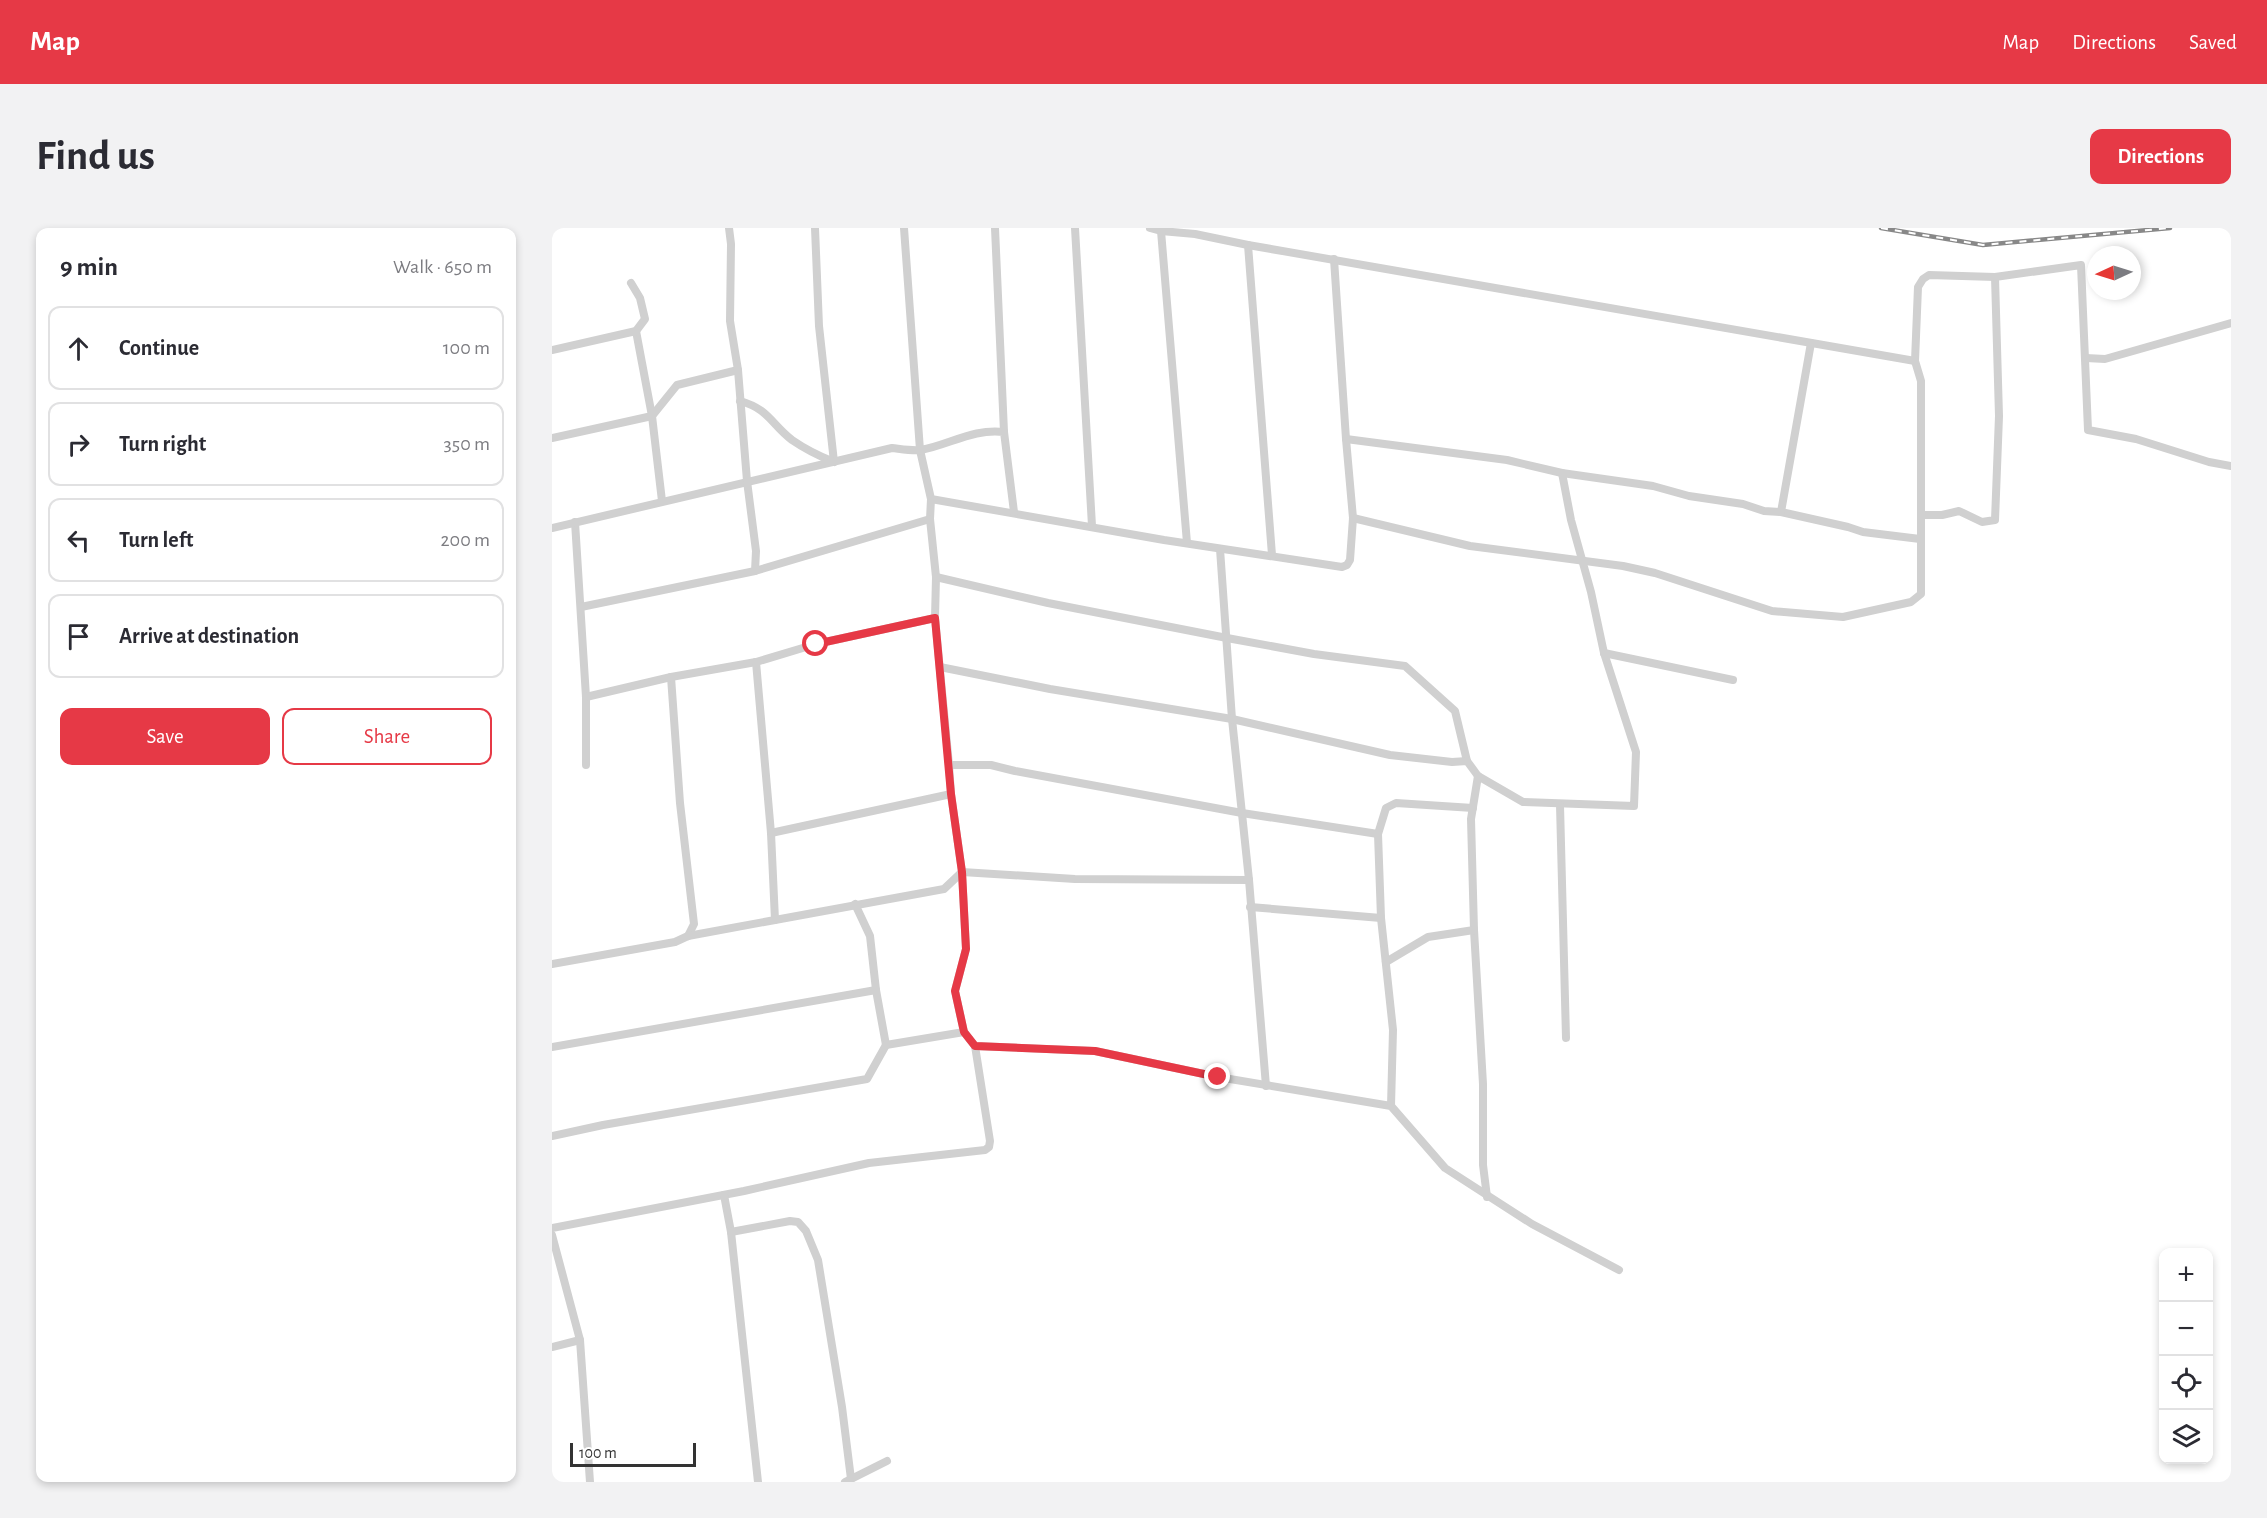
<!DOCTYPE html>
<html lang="en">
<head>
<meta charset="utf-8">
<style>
	:root { --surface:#fff; --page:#f2f2f3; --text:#2b2b33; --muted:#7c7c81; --line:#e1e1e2; --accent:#e63946 }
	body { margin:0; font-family:"Alegreya Sans",sans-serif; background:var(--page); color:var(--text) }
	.controls { position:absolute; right:18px; bottom:18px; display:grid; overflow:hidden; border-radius:12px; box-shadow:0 3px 9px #0003 }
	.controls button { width:54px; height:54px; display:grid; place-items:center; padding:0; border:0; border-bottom:2px solid var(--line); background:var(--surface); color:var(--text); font:30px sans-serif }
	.compass { position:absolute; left:1535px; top:18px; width:54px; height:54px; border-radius:50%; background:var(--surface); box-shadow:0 3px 9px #0003; rotate:266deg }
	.scale { position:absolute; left:18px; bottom:15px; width:126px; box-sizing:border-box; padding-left:6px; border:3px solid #333; border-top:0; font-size:16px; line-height:21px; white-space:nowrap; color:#333; -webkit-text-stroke:4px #fff; paint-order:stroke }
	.stop { position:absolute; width:18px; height:18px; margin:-14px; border:4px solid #e63946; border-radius:50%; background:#fff }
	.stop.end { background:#e63946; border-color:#fff; box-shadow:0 2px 6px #0008 }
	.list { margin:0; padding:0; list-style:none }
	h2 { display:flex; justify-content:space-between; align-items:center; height:78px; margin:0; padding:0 24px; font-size:26px }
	h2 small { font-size:20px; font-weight:400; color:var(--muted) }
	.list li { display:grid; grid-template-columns:39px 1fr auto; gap:18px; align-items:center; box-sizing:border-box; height:84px; margin:0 12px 12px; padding:0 12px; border:2px solid var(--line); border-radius:12px }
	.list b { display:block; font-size:22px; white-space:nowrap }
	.list em { font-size:20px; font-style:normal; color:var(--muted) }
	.actions { display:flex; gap:12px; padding:18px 24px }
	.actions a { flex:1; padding:14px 0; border:2px solid var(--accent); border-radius:12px; text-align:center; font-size:21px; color:var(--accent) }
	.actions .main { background:var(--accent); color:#fff }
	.icon { flex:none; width:33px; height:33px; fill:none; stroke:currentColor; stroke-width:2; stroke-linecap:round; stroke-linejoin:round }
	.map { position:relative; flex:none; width:1679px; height:1254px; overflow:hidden; border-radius:12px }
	header { display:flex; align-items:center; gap:36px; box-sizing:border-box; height:84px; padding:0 30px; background:var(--accent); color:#fff }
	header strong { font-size:28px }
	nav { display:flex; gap:33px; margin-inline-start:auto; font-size:21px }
	.intro { display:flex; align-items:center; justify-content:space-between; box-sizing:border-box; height:144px; padding:0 36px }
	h1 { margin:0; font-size:42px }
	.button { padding:15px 27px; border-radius:12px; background:var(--accent); color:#fff; font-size:21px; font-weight:700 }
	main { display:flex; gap:36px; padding:0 36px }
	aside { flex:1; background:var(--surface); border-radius:12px; box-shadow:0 3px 9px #0003 }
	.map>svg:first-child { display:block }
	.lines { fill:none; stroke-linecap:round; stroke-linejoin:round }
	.minor { stroke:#d0d0d0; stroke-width:8 }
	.rail-casing { stroke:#888; stroke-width:4.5 }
	.rail { stroke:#fff; stroke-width:2; stroke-dasharray:7; stroke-linecap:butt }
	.route { stroke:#e63946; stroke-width:8 }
</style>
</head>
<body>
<header>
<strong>Map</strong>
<nav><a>Map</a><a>Directions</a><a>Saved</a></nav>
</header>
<div class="intro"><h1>Find us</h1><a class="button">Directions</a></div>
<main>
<aside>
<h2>9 min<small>Walk · 650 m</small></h2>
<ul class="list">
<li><svg class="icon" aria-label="ahead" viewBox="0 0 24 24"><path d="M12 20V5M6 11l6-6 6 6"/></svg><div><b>Continue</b></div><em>100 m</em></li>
<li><svg class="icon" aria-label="right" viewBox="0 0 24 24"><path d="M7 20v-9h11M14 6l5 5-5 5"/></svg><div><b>Turn right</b></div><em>350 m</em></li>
<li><svg class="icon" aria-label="left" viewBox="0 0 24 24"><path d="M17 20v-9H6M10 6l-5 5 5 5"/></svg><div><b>Turn left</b></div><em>200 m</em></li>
<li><svg class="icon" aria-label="arrive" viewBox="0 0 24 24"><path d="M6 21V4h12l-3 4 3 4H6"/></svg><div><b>Arrive at destination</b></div></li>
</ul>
<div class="actions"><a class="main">Save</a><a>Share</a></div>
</aside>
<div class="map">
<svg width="1679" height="1254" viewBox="0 0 1679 1254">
	<rect width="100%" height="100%" fill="#fff"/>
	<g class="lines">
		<!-- minor -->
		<g class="minor">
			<polyline points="352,0 368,222 379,271 612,312 790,339 795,337 798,332 801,290 794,211 782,31"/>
			<polyline points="443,0 452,204"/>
			<polyline points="523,0 540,298"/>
			<polyline points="598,0 609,3 643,6 696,17 1363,133"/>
			<polyline points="609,3 635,315"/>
			<polyline points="696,17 720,327"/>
			<polyline points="84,103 100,188 110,273"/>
			<polyline points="0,122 84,103 93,91 88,70 79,55"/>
			<polyline points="1534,130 1553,131 1679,95"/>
			<path d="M188 173C217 181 219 196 240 212 253 221 267 228 282 234L267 98 263 0"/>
			<polyline points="0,210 100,188 125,157 186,142"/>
			<polyline points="794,211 955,232 1010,245 1101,258 1137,268 1191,276 1212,283 1229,284 1296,299 1311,304 1368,311"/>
			<polyline points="379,271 378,291 384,349 383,390 397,537"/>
			<polyline points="1229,284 1259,115"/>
			<polyline points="1370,287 1390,287 1407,283 1430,294 1443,292 1447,188 1443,49"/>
			<polyline points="801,290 918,318 1071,338 1103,345 1220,383 1291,389 1359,374 1369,366 1369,153 1363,133 1366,59 1371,51 1377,47 1443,49 1529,37 1536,202 1584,211 1657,234 1679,238"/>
			<polyline points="23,294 34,469 34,537"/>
			<path d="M0 300 340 220C349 221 360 223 369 222 397 217 422 200 452 204L462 284"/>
			<polyline points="668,321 680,491 697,652 714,858"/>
			<polyline points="203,343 378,291"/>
			<polyline points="384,349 496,375 675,410 762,426 853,438 903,483 915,533"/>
			<polyline points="29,379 203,343 204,323 195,253 186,142 178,93 179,16 177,0"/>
			<polyline points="1052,425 1181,452"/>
			<polyline points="388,439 498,461 680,491 838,527 900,534 915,533 926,548 971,574 1082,578 1084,524 1052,425 1039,364 1019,292 1010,245"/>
			<polyline points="119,449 128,575 142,696 136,708"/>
			<polyline points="34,469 119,449 204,434 264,416 383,390"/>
			<polyline points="926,548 919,591 922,702 931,856 931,937 935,969"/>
			<polyline points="399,566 410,644 414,721 403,763 412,804"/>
			<polyline points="1008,577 1014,810"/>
			<polyline points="219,605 399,566 397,537 439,537 463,543 690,585 826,606"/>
			<polyline points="303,676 318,708 324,762"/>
			<polyline points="698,679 829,690"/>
			<polyline points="223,692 392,661 410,644 523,651 697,652"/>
			<polyline points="834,734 876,709 922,702"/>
			<polyline points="0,736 123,714 136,708 223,692 219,605 204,434"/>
			<polyline points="423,818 543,823 666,849 839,878 893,940 980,996 1067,1042"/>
			<polyline points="0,819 324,762 334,817 412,804 423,818 438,913 437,919 433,922 317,935 192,963 0,1000"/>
			<polyline points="839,878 841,802 829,690 826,606 834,580 844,575 921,580"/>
			<polyline points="0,908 51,897 315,851 334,817"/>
			<polyline points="172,967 179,1004 206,1254"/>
			<polyline points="179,1004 238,993 246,994 254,1003 266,1032 290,1179 299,1251"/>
			<polyline points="0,1007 28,1112 38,1254"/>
			<polyline points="0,1119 28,1112"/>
			<polyline points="293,1254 335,1233"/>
		</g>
		<!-- rail casing -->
		<g class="rail-casing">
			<polyline id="rail" points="1329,0 1431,17 1618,0"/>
		</g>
		<!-- rail -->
		<use href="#rail" class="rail"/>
	</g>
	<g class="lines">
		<!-- route -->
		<polyline class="route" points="264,416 383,390 399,566 410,644 414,721 403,763 412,804 423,818 543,823 666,849"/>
	</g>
</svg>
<div class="controls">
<button>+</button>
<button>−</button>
<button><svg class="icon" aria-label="locate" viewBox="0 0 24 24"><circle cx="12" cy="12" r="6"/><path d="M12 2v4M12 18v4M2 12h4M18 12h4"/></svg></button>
<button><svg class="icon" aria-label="layers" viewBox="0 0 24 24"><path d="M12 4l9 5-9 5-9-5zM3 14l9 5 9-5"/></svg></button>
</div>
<svg class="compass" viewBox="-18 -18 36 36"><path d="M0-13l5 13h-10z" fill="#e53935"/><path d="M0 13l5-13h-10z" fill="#7c7c81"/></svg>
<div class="scale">100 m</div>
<div class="stop" style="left:264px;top:416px"></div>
<div class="stop end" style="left:666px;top:849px"></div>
</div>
</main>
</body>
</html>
